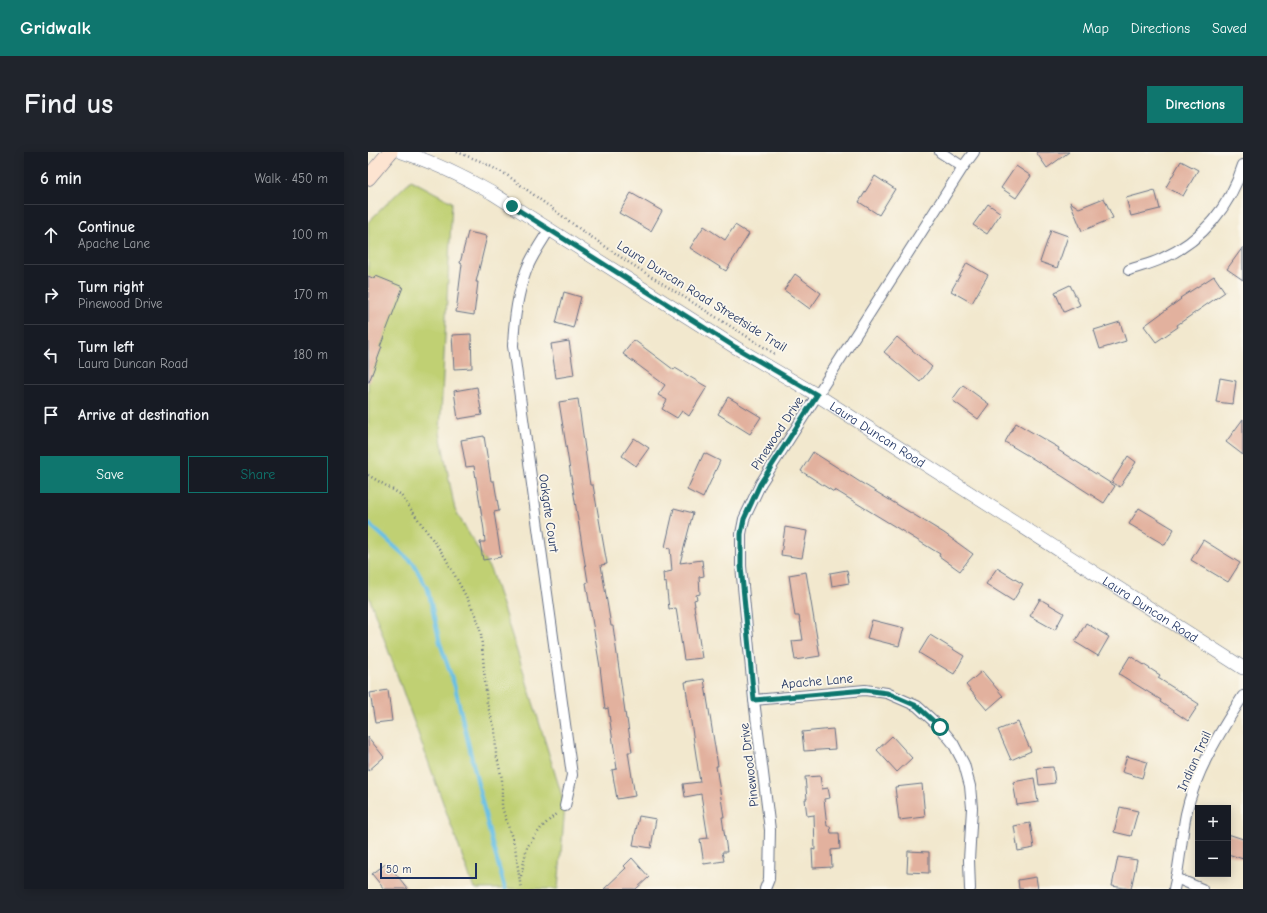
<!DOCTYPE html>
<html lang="en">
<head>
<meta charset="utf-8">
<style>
	:root { --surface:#171b24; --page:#20242c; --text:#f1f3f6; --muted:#9ea1a6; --line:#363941; --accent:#0f766e }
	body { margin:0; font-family:"Comic Neue",sans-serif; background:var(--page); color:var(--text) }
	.controls { position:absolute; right:12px; bottom:12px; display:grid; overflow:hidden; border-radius:0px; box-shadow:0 2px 10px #0003 }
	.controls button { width:36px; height:36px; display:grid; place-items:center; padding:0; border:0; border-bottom:1px solid var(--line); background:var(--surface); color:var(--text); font:20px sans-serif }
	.scale { position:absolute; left:12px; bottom:10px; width:97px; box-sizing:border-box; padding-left:4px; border:2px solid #1b2f5e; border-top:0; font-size:11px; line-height:14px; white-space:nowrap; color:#1b2f5e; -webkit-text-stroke:3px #fbf7ec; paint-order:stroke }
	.stop { position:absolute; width:12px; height:12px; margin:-9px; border:3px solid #0f766e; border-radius:50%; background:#fff }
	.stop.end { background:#0f766e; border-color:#fff; box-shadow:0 1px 4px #0008 }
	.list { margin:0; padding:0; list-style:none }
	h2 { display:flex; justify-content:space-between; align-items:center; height:52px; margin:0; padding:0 16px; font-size:17px }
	h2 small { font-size:13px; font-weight:400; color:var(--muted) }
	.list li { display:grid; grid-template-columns:26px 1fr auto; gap:12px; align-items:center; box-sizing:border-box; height:60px; padding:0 16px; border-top:1px solid var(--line) }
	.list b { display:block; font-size:15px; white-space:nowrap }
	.list p { margin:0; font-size:13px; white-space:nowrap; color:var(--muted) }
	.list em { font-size:13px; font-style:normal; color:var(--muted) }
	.actions { display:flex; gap:8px; padding:12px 16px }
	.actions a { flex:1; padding:9px 0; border:1px solid var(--accent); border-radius:0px; text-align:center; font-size:14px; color:var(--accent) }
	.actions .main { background:var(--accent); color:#fff }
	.icon { flex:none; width:22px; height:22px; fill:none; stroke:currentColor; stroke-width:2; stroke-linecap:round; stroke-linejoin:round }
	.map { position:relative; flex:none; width:875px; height:737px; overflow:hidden; border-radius:0px }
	header { display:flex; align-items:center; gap:24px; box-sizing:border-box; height:56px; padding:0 20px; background:var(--accent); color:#fff }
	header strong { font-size:19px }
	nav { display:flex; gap:22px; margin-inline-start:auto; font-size:14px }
	.intro { display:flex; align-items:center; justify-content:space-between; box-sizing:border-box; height:96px; padding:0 24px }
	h1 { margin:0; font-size:28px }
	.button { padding:10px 18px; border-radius:0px; background:var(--accent); color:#fff; font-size:14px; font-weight:700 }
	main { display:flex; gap:24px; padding:0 24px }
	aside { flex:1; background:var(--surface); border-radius:0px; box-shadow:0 2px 10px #0003 }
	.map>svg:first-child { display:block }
	.green { fill:#c0d073; stroke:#6e8068 }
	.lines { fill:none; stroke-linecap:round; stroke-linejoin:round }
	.stream { stroke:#68c0e5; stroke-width:4 }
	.building { fill:#e2b19e }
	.minor-casing { stroke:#667085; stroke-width:12 }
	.tertiary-casing { stroke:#667085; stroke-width:14 }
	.secondary-casing { stroke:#667085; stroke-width:16 }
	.path { stroke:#667085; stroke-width:2.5; stroke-dasharray:1 3; stroke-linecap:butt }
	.minor { stroke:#fff; stroke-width:10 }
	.tertiary { stroke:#fff; stroke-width:13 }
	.secondary { stroke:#fde4d1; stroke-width:15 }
	.route { stroke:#0f766e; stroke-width:5 }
	.labels { text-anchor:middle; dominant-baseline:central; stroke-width:3.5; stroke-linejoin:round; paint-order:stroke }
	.street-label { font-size:13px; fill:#1b2f5e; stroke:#fbf7ec }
</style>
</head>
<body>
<header>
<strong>Gridwalk</strong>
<nav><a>Map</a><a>Directions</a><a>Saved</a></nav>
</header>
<div class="intro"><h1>Find us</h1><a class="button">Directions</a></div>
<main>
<aside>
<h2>6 min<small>Walk · 450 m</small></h2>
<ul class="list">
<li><svg class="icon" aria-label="ahead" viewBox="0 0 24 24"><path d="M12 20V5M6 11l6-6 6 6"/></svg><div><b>Continue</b><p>Apache Lane</p></div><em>100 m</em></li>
<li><svg class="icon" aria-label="right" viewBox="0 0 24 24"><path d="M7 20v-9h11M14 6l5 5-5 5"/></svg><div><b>Turn right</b><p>Pinewood Drive</p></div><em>170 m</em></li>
<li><svg class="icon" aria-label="left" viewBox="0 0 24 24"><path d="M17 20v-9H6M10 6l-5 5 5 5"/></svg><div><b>Turn left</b><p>Laura Duncan Road</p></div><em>180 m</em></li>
<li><svg class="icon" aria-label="arrive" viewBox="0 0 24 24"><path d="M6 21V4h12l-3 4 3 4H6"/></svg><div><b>Arrive at destination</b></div></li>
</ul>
<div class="actions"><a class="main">Save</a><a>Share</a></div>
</aside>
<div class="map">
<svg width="875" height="737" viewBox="0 0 875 737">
	<rect width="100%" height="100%" fill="#fbf7ec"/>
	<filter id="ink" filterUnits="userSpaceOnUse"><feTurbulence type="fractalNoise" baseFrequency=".025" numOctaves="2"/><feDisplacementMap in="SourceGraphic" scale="8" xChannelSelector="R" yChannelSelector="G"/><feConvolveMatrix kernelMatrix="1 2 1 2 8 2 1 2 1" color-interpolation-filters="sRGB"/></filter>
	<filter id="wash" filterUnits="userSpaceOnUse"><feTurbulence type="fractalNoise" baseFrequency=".012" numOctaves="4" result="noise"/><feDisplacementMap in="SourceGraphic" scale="16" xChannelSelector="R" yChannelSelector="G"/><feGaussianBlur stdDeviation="0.9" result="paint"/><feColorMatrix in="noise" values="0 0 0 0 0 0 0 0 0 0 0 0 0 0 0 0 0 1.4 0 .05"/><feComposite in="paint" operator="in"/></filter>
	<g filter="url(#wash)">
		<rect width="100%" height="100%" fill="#f2e8ce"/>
		<!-- green -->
		<polygon class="green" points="43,28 84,50 72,281 87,358 123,419 156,521 197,654 190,737 106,737 0,442 0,70"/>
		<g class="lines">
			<!-- stream -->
			<polyline class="stream" points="0,371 45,411 60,438 72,491 87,535 123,687 137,737"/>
		</g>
		<g id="blocks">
			<!-- building -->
			<g class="building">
				<polygon points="668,0 701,0 679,16"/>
				<polygon points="813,9 830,18 815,44 798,35"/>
				<polygon points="648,14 663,24 648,46 633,36"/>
				<polygon points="507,24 527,37 511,63 491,50"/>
				<polygon points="787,38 792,57 763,64 758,46"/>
				<polygon points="263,41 294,59 283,79 251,61"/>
				<polygon points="736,46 745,66 714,79 702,50 711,56"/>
				<polygon points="620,52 633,61 619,82 605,73"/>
				<polygon points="367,73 381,82 358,119 322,96 336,74 357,88"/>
				<polygon points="683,78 700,84 689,116 672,110"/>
				<polygon points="100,80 119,84 108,130 110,130 106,163 88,160 94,112 92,111"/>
				<polygon points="875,95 875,128 859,117"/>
				<polygon points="599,111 620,123 604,151 583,139"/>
				<polygon points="427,122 453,141 442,157 416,138"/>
				<polygon points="0,124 7,127 8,124 35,135 12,195 14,195 1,230 0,230"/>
				<polygon points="846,124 857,140 809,173 810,175 788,190 776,174 813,147 812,146"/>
				<polygon points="702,133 712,153 696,160 687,140"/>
				<polygon points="196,140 213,145 205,176 188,171"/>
				<polygon points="752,170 758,189 732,197 726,178"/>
				<polygon points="103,182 104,216 86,217 84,183"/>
				<polygon points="529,185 564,215 552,230 516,200"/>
				<polygon points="266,188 306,218 307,216 339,235 321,264 314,259 309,266 294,257 299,248 290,243 297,233 255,202"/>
				<polygon points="201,189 206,223 188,226 183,192"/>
				<polygon points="852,226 868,229 865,252 848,250"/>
				<polygon points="595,233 621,252 610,267 584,248"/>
				<polygon points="109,235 114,263 90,267 86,239"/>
				<polygon points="360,245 393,265 382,282 350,262"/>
				<polygon points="210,247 222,333 225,333 239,412 233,413 243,474 245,474 258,567 259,567 264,600 260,600 267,644 249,647 244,618 249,617 240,556 237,557 232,515 218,431 220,430 191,250"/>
				<polygon points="875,267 875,303 858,290"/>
				<polygon points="648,271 691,296 690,298 747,334 736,351 694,324 637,290"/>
				<polygon points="116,284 123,329 126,329 131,359 126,360 133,405 115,408 112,390 117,390 116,378 106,314 98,315 93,288"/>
				<polygon points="266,286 281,296 268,314 254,304"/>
				<polygon points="445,300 492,330 576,381 605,402 592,419 571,404 572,402 467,338 466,340 433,319"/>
				<polygon points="336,301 352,309 335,346 319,338"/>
				<polygon points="760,304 768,310 752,335 744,330"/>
				<polygon points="306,356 325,361 312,411 334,408 336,424 331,425 332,442 328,443 329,447 326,448 327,454 326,454 334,506 316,508 308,456 301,457 298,430 296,431 295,421 304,419 302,396 297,395"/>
				<polygon points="771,356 806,377 797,393 761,372"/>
				<polygon points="417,375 439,379 434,406 413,403"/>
				<polygon points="835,388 872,411 860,430 823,408"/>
				<polygon points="629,416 655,432 645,449 618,432"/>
				<polygon points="479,418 481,431 464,434 462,421"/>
				<polygon points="438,420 452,504 427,508 424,489 435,488 431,464 427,464 421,423"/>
				<polygon points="672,447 696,461 687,478 662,464"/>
				<polygon points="504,468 536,476 531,494 499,486"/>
				<polygon points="718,471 741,485 730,504 707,490"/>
				<polygon points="562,483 596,504 586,522 551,501"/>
				<polygon points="762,504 792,523 790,526 831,552 820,569 792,550 793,548 751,522"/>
				<polygon points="614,519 635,544 619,558 598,533"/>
				<polygon points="336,527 350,614 348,614 356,665 354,665 359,700 354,700 356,709 336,712 332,687 340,686 333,642 317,645 315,632 332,630 317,530"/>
				<polygon points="20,538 24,569 7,571 2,541"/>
				<polygon points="650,570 663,599 643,608 630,578"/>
				<polygon points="465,577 467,597 436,599 434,580"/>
				<polygon points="524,584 544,606 529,620 509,598"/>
				<polygon points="0,585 16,605 0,619"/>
				<polygon points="759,604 779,610 774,626 754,620"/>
				<polygon points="685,615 687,631 671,633 669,616"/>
				<polygon points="452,624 454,637 460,636 462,646 456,647 459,674 462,674 463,681 471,681 472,697 463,698 464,715 445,716 444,697 447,698 446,663 439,664 437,647 439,647 437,625"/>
				<polygon points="666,626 670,650 649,653 645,630"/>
				<polygon points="554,632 557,665 531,668 527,635"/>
				<polygon points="752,655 770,659 763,684 746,680"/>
				<polygon points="271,664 288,667 283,696 265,693"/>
				<polygon points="662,671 666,696 650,699 646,674"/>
				<polygon points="860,682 875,687 875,707 860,702"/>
				<polygon points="540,699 561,700 561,721 539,720"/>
				<polygon points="750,705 769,708 763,737 744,734"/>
				<polygon points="264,706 281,725 268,737 236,737 258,716 256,714"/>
				<polygon points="19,711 40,737 16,737 4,722"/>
				<polygon points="668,725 670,737 651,737 650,728"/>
			</g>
		</g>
	</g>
	<g filter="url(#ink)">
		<use href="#blocks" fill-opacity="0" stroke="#667085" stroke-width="1"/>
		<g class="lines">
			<!-- minor casing -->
			<g class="minor-casing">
				<g id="minor">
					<polyline points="572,0 595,15"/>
					<path d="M181 78C173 91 163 105 158 119 149 143 146 168 145 194L204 623 197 654"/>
					<path d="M761 118C772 114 783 112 793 107 834 89 862 55 875 13"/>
					<polyline points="386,548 497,538 519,541 549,554 572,575 585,591 596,612 602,634 604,656 601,708 602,737"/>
					<polyline points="808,726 834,737"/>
					<polyline points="397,737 401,727 402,678 386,548 373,414 373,382 376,367 393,331 595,15 606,0"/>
					<path d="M806 737C812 712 813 687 818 662 827 620 852 580 875 544"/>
				</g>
			</g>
			<!-- tertiary casing -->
			<g class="tertiary-casing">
				<g id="tertiary">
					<path id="s1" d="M34 0C65 10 96 25 124 41L367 195 449 243 875 516"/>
				</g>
			</g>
			<!-- secondary casing -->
			<g class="secondary-casing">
				<polyline id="secondary" points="0,26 22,0"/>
			</g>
			<!-- path -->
			<g class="path">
				<polyline points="89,0 112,9 139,23 213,78 260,110 407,202"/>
				<polyline points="0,323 32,342 77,405 108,463 113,482 119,552 127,578 128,601 134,627 134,655 147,695 153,737"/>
				<polyline points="153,724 159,695 173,676 189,661"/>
			</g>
			<!-- minor -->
			<use href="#minor" class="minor"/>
			<!-- tertiary -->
			<use href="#tertiary" class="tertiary"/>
			<!-- secondary -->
			<use href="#secondary" class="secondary"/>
		</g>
	</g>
	<g class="lines" filter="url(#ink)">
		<!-- route -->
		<polyline class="route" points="144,54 367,195 449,243 392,332 376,367 373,382 373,414 386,548 497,538 519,541 549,554 572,575"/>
	</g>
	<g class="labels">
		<!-- street labels -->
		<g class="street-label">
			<text transform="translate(334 144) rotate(32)">Laura Duncan Road Streetside Trail</text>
			<text transform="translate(409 281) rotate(-57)">Pinewood Drive</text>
			<text stroke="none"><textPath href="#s1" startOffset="554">Laura Duncan Road</textPath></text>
			<text transform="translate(181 361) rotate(82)">Oakgate Court</text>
			<text stroke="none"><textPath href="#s1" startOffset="878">Laura Duncan Road</textPath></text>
			<text transform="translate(449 529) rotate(-5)">Apache Lane</text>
			<text transform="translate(826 609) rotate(-66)">Indian Trail</text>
			<text transform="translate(381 613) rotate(-97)">Pinewood Drive</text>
		</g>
	</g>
</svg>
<div class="controls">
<button>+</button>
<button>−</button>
</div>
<div class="scale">50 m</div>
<div class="stop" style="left:572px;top:575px"></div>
<div class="stop end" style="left:144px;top:54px"></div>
</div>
</main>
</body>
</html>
